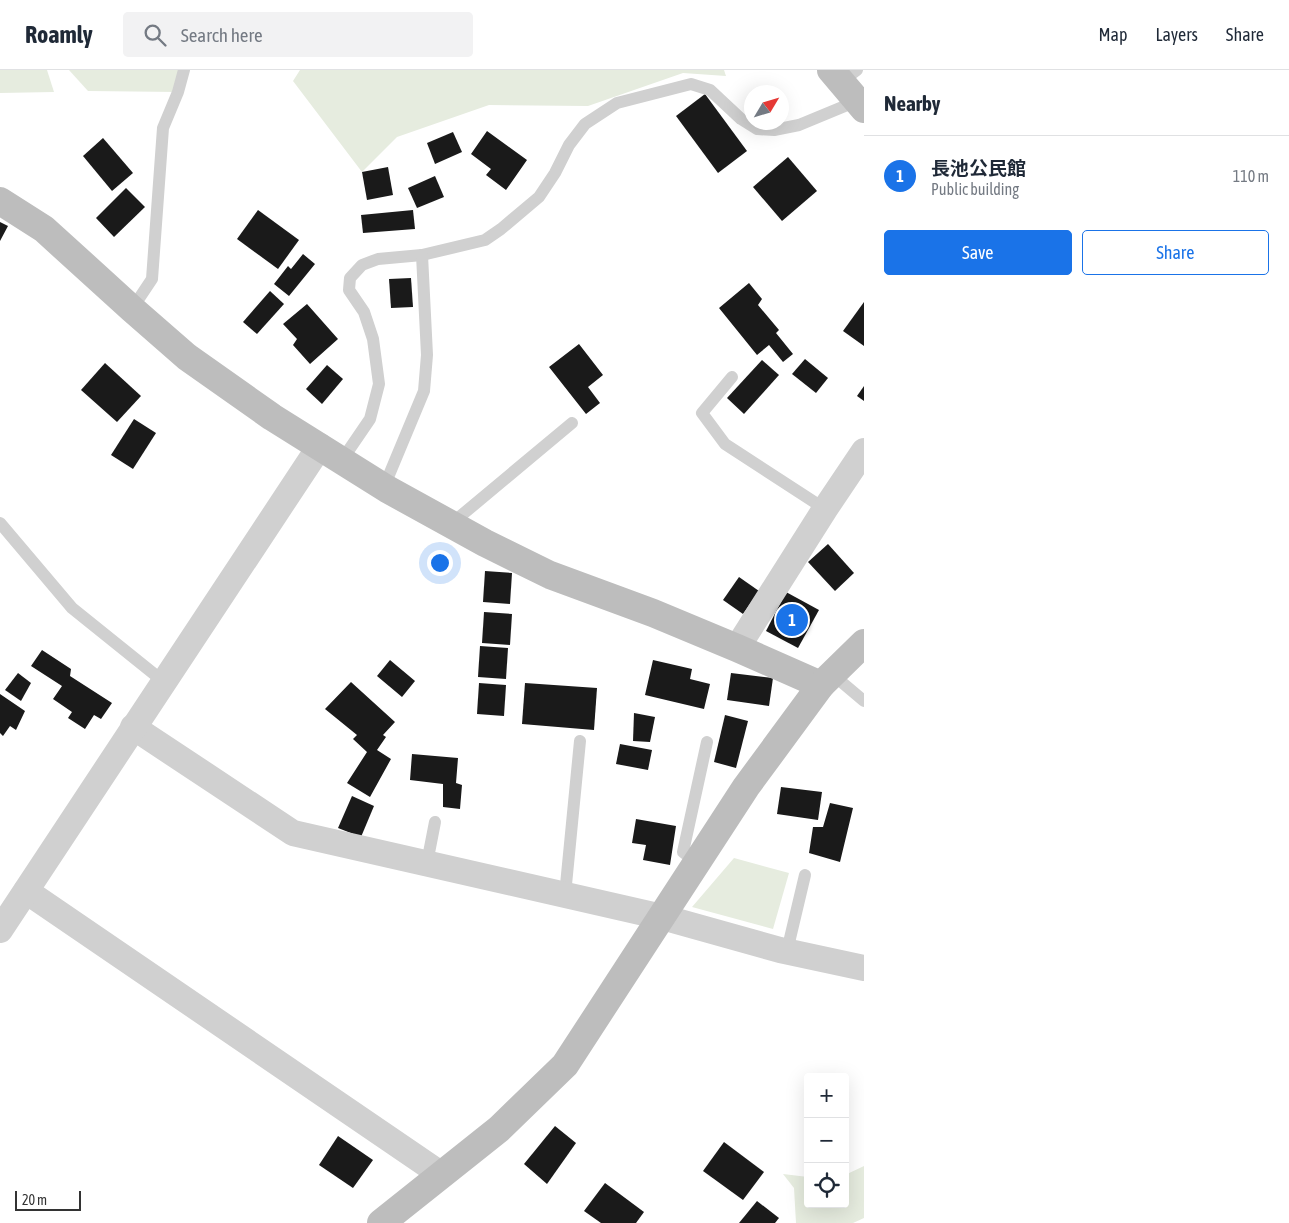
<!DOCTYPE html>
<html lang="en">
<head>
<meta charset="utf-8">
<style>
	:root { --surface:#fff; --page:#f2f2f3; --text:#1f2937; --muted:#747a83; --line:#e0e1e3; --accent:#1a73e8 }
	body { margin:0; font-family:"Asap Condensed","Noto Sans JP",sans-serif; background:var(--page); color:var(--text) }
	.controls { position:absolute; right:15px; bottom:15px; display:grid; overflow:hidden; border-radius:5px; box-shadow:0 5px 20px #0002 }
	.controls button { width:45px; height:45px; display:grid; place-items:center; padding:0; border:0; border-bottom:1px solid var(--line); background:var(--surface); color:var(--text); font:25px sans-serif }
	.compass { position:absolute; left:744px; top:15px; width:45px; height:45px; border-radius:50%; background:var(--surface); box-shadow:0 5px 20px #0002; rotate:52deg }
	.scale { position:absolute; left:15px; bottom:12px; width:66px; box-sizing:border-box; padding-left:5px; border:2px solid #333; border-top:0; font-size:14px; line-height:18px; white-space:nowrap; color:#333; -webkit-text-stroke:4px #fff; paint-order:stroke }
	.you { position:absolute; left:439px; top:492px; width:18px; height:18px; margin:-12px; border:4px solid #fff; border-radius:50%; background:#1a73e8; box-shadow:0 0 0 8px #1a73e833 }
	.badge { display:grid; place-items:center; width:32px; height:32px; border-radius:50%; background:var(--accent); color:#fff; font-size:16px; font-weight:700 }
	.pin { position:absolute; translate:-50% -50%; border:2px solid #fff; box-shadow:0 1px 5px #0006 }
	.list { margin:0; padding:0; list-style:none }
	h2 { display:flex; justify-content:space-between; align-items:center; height:65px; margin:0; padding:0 20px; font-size:21px }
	h2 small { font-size:16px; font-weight:400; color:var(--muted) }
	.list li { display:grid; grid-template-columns:32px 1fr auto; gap:15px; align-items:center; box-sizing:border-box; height:80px; padding:0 20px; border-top:1px solid var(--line) }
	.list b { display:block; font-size:19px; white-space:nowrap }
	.list p { margin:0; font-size:16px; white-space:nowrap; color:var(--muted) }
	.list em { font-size:16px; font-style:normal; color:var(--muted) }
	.actions { display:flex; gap:10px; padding:15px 20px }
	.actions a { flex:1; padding:11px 0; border:1px solid var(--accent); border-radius:5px; text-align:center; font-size:18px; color:var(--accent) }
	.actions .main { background:var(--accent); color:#fff }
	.icon { flex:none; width:28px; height:28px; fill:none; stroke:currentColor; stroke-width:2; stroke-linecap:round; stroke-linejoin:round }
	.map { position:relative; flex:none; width:864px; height:1153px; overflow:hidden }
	header { display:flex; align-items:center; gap:30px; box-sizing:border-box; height:70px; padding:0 25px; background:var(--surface); border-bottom:1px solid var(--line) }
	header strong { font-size:24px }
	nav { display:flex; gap:28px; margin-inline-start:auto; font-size:18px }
	.search { width:350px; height:45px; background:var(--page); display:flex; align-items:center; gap:12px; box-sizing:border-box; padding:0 18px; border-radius:5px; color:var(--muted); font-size:19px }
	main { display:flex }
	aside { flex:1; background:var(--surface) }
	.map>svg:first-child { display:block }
	.green { fill:#e6ecdf }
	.building { fill:#1a1a1a }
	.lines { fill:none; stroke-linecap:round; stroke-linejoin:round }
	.lane { stroke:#d0d0d0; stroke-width:12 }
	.street { stroke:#d0d0d0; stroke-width:26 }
	.secondary { stroke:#bdbdbd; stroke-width:28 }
</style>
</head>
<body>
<header>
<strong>Roamly</strong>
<div class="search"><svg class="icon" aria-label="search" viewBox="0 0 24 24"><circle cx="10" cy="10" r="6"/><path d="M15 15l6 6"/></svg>Search here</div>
<nav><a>Map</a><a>Layers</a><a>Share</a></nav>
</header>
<main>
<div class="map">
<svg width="864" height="1153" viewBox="0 0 864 1153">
	<rect width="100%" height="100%" fill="#fff"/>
	<!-- green -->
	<g class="green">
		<polygon points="0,0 47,0 54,22 0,23"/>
		<polygon points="69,0 184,0 178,22 88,21"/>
		<polygon points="300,0 724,0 726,6 683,3 588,36 489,35 397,67 362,102 293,11"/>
		<polygon points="734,788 789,803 773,859 692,837"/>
		<polygon points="864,1096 864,1148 853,1153 796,1153 794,1118 783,1104 808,1107 808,1134 845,1134 845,1105"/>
	</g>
	<!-- building -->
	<g class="building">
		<polygon points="705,24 747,81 718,103 676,46"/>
		<polygon points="487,61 527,90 506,120 486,105 491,99 471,84"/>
		<polygon points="453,62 462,82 435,94 427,73"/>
		<polygon points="103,68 133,103 112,121 83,86"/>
		<polygon points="788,87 817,121 782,151 753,117"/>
		<polygon points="388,97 393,125 367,130 362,102"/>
		<polygon points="435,106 444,127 417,138 408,118"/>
		<polygon points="126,118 145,137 114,167 96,148"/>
		<polygon points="258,140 299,170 278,199 237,169"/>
		<polygon points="413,140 415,159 363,163 361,145"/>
		<polygon points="0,152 8,156 0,171"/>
		<polygon points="303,184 315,194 289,226 274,214 288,196 291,199"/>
		<polygon points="411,208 413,237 391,238 389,209"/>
		<polygon points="749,213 762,229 758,235 779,260 776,263 793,284 783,292 769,275 757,285 719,238"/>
		<polygon points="270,221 284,234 257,264 243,252"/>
		<polygon points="864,232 864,276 843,261"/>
		<polygon points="307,234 338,269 310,294 293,275 297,269 283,254"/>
		<polygon points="579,274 603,305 588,317 600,333 586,344 549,297"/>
		<polygon points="805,289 828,308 816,323 792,304"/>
		<polygon points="762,290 779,305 744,344 727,328"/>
		<polygon points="105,293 141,326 117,352 81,320"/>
		<polygon points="327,295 343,309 322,334 306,319"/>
		<polygon points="864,316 864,331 857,326"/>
		<polygon points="134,349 156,363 133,399 111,385"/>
		<polygon points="828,474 854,503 835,521 808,492"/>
		<polygon points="485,501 512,503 510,534 483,532"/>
		<polygon points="739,507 759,521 743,544 723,530"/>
		<polygon points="786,522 819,540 798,578 766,561"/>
		<polygon points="484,542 512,544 510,575 482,573"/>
		<polygon points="480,576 508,578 506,609 478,607"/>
		<polygon points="42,580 71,599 70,606 112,633 101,649 94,645 85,659 68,648 72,642 53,629 62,616 31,596"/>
		<polygon points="390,590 415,611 402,627 377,606"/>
		<polygon points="653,590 692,599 690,609 710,614 704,639 645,625"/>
		<polygon points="18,603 31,613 21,631 5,620"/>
		<polygon points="731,603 773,608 769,636 727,630"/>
		<polygon points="351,612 395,652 383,665 386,667 377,680 391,689 370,727 347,713 367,682 353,669 357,665 325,639"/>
		<polygon points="479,613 506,615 504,646 477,644"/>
		<polygon points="525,613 597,618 594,660 522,654"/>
		<polygon points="0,624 25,641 16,660 10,656 3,666 0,663"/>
		<polygon points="634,643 655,647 650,672 633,671"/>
		<polygon points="725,645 748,651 736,698 714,692"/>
		<polygon points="620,674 652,680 648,700 616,694"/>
		<polygon points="412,684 458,688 456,713 462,715 460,739 443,737 443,714 410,710"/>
		<polygon points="781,717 822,722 818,750 777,744"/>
		<polygon points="352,726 374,736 361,767 338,758"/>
		<polygon points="830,733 853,738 840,792 809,783 813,757 823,757"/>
		<polygon points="636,749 676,756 670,795 643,790 646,775 632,773"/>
		<polygon points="555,1056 576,1073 547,1114 524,1094"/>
		<polygon points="338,1066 373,1090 353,1118 319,1095"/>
		<polygon points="724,1072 764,1102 743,1130 703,1101"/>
		<polygon points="605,1113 644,1142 636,1153 601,1153 584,1141"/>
		<polygon points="757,1131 779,1148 775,1153 739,1153"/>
	</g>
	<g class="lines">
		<!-- lane -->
		<g class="lane">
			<polyline points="841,12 857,0"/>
			<polyline points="132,239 152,209 163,58 178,22 184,0"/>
			<polyline points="732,307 702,343 725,374 825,439"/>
			<polyline points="342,390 370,349 379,314 373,269 364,242 349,220 350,208 362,195 378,189 422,185 485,170 501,159 539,127 555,103 569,75 585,54 617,33 691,14 710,20 741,49 757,59 774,60 799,55 857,31"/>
			<polyline points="384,417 424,321 427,285 422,185"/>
			<polyline points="0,453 72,538 164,612"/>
			<polyline points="451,454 572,353"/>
			<polyline points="832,604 864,631"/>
			<polyline points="427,793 435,752"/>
			<polyline points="697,793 683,782 707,672"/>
			<polyline points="565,825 580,671"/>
			<polyline points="787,881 805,805"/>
		</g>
		<!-- street -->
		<g class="street">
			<polyline points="737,578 825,439 864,381"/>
			<polyline points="133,657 293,763 662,847 780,880 864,898"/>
			<polyline points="26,821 442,1105"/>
			<polyline points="0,860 320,376"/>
		</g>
		<!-- secondary -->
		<g class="secondary">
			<polyline points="831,0 864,39"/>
			<polyline points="0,131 44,159 132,239 187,287 272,347 387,419 485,473 550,505 653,543 737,578 821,615"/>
			<polyline points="381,1153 499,1059 565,995 746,717 821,615 864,573"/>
		</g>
	</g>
</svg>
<div class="controls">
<button>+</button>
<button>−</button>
<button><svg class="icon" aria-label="locate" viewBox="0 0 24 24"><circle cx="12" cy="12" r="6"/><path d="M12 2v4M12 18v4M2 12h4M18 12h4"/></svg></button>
</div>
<svg class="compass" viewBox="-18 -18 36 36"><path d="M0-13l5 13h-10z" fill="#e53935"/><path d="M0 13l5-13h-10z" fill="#747a83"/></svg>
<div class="scale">20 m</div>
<div class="you"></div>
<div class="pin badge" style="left:792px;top:550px">1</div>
</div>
<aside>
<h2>Nearby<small></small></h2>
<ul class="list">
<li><span class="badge">1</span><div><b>長池公民館</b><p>Public building</p></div><em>110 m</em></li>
</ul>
<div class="actions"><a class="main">Save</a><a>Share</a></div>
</aside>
</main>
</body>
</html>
